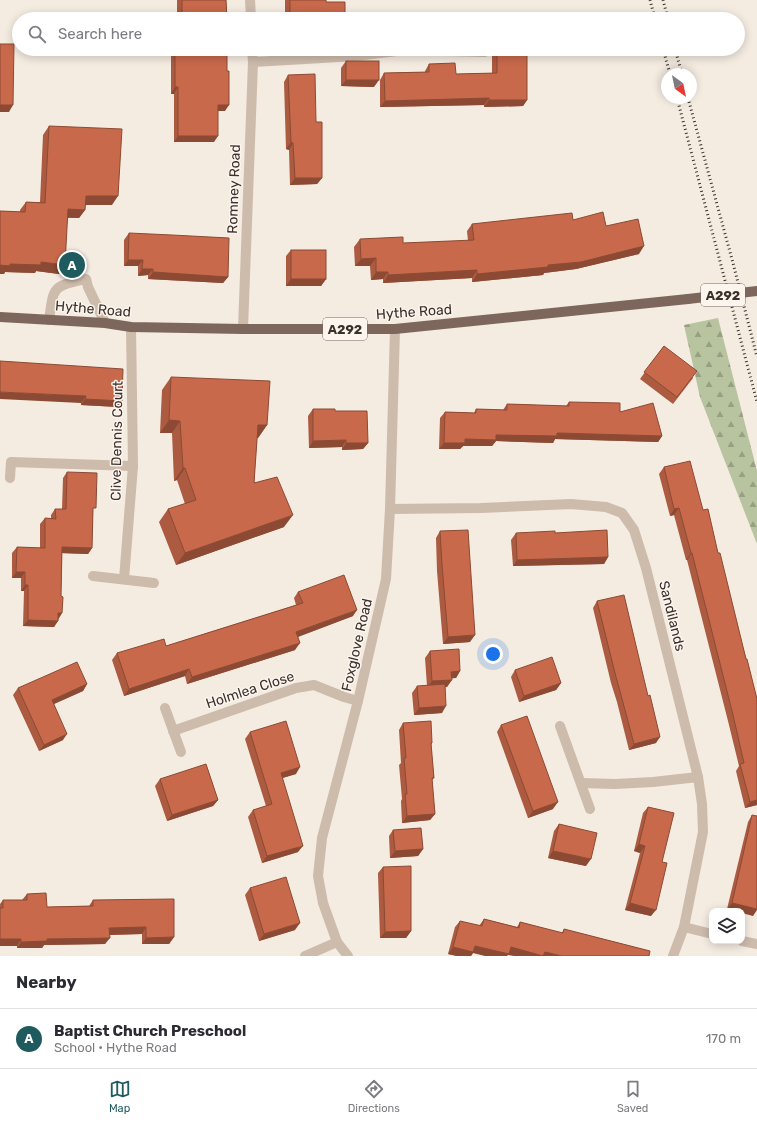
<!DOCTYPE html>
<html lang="en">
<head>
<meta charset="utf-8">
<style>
	:root { --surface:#fff; --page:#f2f2f3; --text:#2b2b33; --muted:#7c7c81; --line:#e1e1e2; --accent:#1f5a5e }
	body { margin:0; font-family:Rubik,sans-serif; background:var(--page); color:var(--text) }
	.controls { position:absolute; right:12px; bottom:12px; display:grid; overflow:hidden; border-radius:8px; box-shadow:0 2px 10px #0003 }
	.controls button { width:36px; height:36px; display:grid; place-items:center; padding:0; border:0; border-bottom:1px solid var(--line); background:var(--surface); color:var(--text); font:20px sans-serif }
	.compass { position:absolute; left:661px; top:68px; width:36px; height:36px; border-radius:50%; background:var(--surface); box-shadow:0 2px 10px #0003; rotate:147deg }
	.you { position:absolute; left:493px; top:654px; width:14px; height:14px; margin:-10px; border:3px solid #fff; border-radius:50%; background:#1a73e8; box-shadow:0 0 0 6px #1a73e833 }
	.badge { display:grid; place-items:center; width:26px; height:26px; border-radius:50%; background:var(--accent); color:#fff; font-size:13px; font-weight:700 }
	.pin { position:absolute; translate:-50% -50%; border:2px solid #fff; box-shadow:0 1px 4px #0006 }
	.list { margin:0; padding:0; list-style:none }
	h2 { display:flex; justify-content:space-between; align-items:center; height:52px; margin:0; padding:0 16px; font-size:17px }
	h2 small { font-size:13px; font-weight:400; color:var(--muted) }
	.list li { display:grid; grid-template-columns:26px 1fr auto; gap:12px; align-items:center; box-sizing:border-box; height:60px; padding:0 16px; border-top:1px solid var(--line) }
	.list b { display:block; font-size:15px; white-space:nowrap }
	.list p { margin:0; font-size:13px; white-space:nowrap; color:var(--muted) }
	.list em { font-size:13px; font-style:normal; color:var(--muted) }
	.icon { flex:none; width:22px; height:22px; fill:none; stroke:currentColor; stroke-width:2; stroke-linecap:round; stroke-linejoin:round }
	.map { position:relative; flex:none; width:757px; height:956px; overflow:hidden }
	.search { position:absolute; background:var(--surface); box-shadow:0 2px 10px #0003; left:12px; right:12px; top:12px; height:44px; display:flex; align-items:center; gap:10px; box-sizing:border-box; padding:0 14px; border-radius:22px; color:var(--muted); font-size:15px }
	.sheet { height:112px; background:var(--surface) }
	nav { display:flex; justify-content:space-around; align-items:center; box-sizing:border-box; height:56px; border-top:1px solid var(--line); background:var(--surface); font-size:11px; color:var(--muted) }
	nav a { display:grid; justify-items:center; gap:2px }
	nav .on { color:var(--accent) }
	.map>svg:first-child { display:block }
	.forest { fill:url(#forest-firs) }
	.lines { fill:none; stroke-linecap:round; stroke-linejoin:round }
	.minor { stroke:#cdbbac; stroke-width:10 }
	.major { stroke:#7d675c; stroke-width:10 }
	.rail { stroke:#3b302b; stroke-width:3; stroke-dasharray:1 3; stroke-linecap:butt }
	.major-bridge { stroke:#7d675c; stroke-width:10 }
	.wall { fill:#ac5a40 }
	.shaded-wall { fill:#8c4a34 }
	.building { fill:#c8694b; stroke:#8c4a34 }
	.labels { text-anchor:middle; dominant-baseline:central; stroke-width:3; stroke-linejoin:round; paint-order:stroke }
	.shield { fill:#fbf5ee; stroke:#756b66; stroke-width:1 }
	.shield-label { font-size:13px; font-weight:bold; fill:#3b302b }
	.street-label { font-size:14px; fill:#3b302b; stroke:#fbf5ee }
</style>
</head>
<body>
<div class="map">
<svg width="757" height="956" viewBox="0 0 757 956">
	<defs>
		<pattern id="forest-firs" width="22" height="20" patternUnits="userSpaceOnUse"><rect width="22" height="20" fill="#b8c4a0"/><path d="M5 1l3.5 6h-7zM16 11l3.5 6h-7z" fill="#97a083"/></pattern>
	</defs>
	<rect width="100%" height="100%" fill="#f4ebe1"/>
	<!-- forest -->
	<polygon class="forest" points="718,318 757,471 757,544 700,397 684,325"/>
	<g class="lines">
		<!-- minor -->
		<g class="minor">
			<polyline points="250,0 251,19"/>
			<polyline points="253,62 356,56 405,50 485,52"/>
			<path d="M49 320C54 285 52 287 86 279L88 287 105 323"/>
			<polyline points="243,329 253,62 252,49"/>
			<polyline points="10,478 11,462 133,466"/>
			<polyline points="390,509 481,508 571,504 606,507 622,513 634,530 646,568 698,777 702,804 703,832 684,927 673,956"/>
			<polyline points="93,576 154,583"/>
			<polyline points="124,579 133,466 131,327"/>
			<polyline points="165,708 181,752"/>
			<polyline points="560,726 590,809"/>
			<polyline points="173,731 296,688 314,685 344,697 358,701"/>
			<polyline points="581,783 615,784 653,782 698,777"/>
			<polyline points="684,927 712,934"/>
			<polyline points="742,941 757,944"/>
			<polyline points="305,956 337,942"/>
			<polyline points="348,956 337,942 323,903 318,876 322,838 358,701 386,579 390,509 395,329"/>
		</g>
		<!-- major -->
		<polyline class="major" points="0,317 105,323 131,327 243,329 395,329 688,299"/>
		<!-- rail -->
		<g class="rail">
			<polyline points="650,0 655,19"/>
			<polyline points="663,0 668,19"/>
			<polyline points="663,49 670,74"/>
			<polyline points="675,49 682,74"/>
			<polyline points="677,98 757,402"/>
			<polyline points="688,98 733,263 757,357"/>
		</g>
		<!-- major-bridge -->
		<polyline class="major-bridge" points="688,299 757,291"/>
	</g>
	<!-- wall -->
	<g class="wall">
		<polygon points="177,0 226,0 227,19 177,19"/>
		<polygon points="285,0 326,0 326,2 345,19 282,19 285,15"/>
		<polygon points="171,49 227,49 225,111 218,111 214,142 174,142 174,94 171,94"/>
		<polygon points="492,49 527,49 527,100 523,106 484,107 484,105 380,107 380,80 384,73 425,72 425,71 429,64 456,74 492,73"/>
		<polygon points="346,61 374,87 341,86 341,68"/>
		<polygon points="288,75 316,122 322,178 317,184 290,185 289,150 286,149 284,82"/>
		<polygon points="49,126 112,205 85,205 85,210 79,218 68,218 59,274 36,271 35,273 5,272 4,274 0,274 0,211 20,212 20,210 26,202 40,202 43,135"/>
		<polygon points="573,220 606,226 639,254 576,269 544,273 543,275 472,282 472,278 383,283 383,279 371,280 370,266 355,266 354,247 360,239 403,243 468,241 467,231 472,224"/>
		<polygon points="129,233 228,277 223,283 148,279 148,275 138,276 138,266 124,266 124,240"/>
		<polygon points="291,250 326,279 321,286 286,286 286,256"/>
		<polygon points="664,346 693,378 673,404 640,379"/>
		<polygon points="0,361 122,401 118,407 81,405 81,403"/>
		<polygon points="171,377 267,425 258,438 257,438 254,483 284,527 176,565 159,522 168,509 185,504 177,480 174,481 172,433 160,433 162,390"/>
		<polygon points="569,402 620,412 662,436 658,442 555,439 553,443 496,441 492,446 463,446 460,449 439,449 440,418 445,412 474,413 476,409 503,410 507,404 566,406"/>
		<polygon points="313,409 335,411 368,443 363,449 342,450 342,447 309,448 308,416"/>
		<polygon points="664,467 703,510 718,553 757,699 757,805 745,808 736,771 739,766 728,721 687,560 686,560 674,515 670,516 659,474"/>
		<polygon points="67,472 93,512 92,548 88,554 62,553 61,596 62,613 54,627 23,626 24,591 21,591 21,578 12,578 12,553 17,547 40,548 40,524 45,518 51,518 51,515 55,509 62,509 63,478"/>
		<polygon points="440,531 470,642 443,644 437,571 436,538"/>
		<polygon points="516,533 555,533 608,557 604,564 513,566 511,540"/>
		<polygon points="298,592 353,616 298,637 295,650 187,684 185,676 124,696 112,660 117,653 166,646 296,605 294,598"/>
		<polygon points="597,601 656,743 629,750 617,702 611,683 593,608"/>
		<polygon points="430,651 460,671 456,678 452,678 447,687 445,687 442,713 414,715 412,693 417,686 427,686 425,658"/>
		<polygon points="515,670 561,683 556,690 519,702 511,677"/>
		<polygon points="87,684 83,691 54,704 63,740 39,751 13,695 18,688"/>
		<polygon points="403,723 432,743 431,745 434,778 432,780 435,814 430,820 402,823 401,801 402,799 399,765 401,763 399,730"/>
		<polygon points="501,725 553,809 528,818 497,732"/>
		<polygon points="250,732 296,774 282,778 298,852 262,863 248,817 253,810 266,806 245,739"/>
		<polygon points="160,779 218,800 213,806 167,821 155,786"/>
		<polygon points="648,807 662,862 651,916 625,910 640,853 634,851 643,813"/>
		<polygon points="752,815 753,916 742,911 733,911 727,909 748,822"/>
		<polygon points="559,824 586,866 548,858 554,831"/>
		<polygon points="393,830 423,849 418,856 390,858 389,836"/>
		<polygon points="383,867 411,931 406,938 380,938 378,873"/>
		<polygon points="250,888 295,930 259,941 245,895"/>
		<polygon points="27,894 47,907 89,906 93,900 174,937 169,944 142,944 142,934 110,935 105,944 44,945 42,948 17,948 17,946 0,946 0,904 3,900 22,900"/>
		<polygon points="484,919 517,927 520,922 562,933 564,929 650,951 508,955 473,953 471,956 457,956 448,954 455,927 460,921 479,926"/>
	</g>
	<!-- shaded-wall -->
	<g class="shaded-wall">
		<polygon points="346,80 379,80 374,87 341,86"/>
		<polygon points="175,87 178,87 174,94 171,94"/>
		<polygon points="489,98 484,105 380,107 385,101"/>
		<polygon points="489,100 527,100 523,106 484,107"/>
		<polygon points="0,105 13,105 9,112 0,112"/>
		<polygon points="218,105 229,105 225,111 214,111"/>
		<polygon points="178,136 218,136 214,142 174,142"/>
		<polygon points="291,142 293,143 289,150 286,149"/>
		<polygon points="295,178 322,178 317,184 290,185"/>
		<polygon points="86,196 118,196 112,205 80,205"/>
		<polygon points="68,209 85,210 79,218 62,217"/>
		<polygon points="644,246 639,254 576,269 544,273 543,275 472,282 477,274 548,265"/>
		<polygon points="376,258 370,266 355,266 361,259"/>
		<polygon points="128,260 143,260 138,266 124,266"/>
		<polygon points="41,262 65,265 59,274 36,271 35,273 5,272 4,274 0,274 0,265 10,264"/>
		<polygon points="142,269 153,269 148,275 138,276"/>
		<polygon points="477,270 472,278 383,283 388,275"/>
		<polygon points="153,272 228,277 223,283 148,279"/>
		<polygon points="376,272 388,272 383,279 371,280"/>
		<polygon points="291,279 326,279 321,286 286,286"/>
		<polygon points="0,392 86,396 81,403 0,399"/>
		<polygon points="85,399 122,401 118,407 81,405"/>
		<polygon points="169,420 180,421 172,433 160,433"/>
		<polygon points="258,425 267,425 258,438 249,438"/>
		<polygon points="557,433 662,436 658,442 555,439 553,443 496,441 492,446 463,446 460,449 439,449 444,443 496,435"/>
		<polygon points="346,440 342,447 309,448 313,441"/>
		<polygon points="346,443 368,443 363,449 342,450"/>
		<polygon points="183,468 185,468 177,480 174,481"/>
		<polygon points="679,508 674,515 670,516 674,509"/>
		<polygon points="293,515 284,527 176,565 185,553"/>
		<polygon points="62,547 92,548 88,554 58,553"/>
		<polygon points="691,553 692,553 687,560 686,560"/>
		<polygon points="608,557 604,564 513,566 517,560"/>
		<polygon points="16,572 25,572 21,578 12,578"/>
		<polygon points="25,585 28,585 24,591 21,591"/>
		<polygon points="357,610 353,616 292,639 296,632"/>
		<polygon points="58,613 62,613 58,619"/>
		<polygon points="28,620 58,621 54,627 23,626"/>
		<polygon points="475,635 470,642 443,644 448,637"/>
		<polygon points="300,643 295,650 187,684 192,677"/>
		<polygon points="189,669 185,676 124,696 129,689"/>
		<polygon points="460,671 456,678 446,679 451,672"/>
		<polygon points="452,680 447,687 427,688 432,681"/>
		<polygon points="561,683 556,690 519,702 524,696"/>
		<polygon points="87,684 83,691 47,707 52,700"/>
		<polygon points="446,706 442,713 414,715 419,708"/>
		<polygon points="67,734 63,740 39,751 44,745"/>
		<polygon points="660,737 656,743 629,750 634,744"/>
		<polygon points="300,767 296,774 276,780 281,773"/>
		<polygon points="218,800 213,806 167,821 172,815"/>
		<polygon points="757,800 757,805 745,808 750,802"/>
		<polygon points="558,802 553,809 528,818 533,811"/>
		<polygon points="435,814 430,820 402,823 407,816"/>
		<polygon points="639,844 645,846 640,853 634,851"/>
		<polygon points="303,846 298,852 262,863 267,856"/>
		<polygon points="423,849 418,856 390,858 395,851"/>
		<polygon points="553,851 591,859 586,866 548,858"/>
		<polygon points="630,903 656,910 651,916 625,910"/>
		<polygon points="732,903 757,909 757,910 753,916 742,913 742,911 733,911 727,909"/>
		<polygon points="300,923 295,930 259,941 264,934"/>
		<polygon points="146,927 142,934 105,935 109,928"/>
		<polygon points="411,931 406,938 380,938 385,932"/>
		<polygon points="174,937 169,944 142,944 146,938"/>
		<polygon points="110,938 105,944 44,945 42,948 17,948 21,942 47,939"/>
		<polygon points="0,939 21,939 17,946 0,946"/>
		<polygon points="475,946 511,947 545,952 562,956 514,956 508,955 507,956 485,956 473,953 471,956 457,956 448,954 453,947"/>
	</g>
	<!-- building -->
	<g class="building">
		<polygon points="182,0 226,0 227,19 182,19"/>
		<polygon points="290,0 326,0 326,2 345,2 345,19 285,19 285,15 290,14"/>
		<polygon points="0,44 14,44 13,105 0,105"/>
		<polygon points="175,49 227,49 227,71 229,71 229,105 218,105 218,136 178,136 178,87 175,87"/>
		<polygon points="497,49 527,49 527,100 489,100 489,98 385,101 384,73 429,72 429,64 455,63 456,74 497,73"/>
		<rect x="346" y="61" width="33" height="19"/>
		<polygon points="315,74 316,122 322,122 322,178 295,178 293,143 291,142 288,75"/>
		<polygon points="49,126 122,129 118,196 86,196 85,210 68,209 65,265 41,262 41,265 10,264 10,266 0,265 0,211 25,212 26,202 45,203"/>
		<polygon points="603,212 606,226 638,219 644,246 581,262 548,265 548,267 477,274 477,270 388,275 388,272 376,272 376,258 361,259 360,239 403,237 403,243 474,240 472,224 572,213 573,220"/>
		<polygon points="129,233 172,235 229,238 228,277 153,272 153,269 142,269 143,260 128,260"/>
		<rect x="291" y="250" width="35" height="29"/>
		<polygon points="664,346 697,371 677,397 644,372"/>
		<polygon points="0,361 123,369 122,401 85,399 86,396 0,392"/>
		<polygon points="171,377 270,381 267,425 258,425 254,483 277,477 293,515 185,553 168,509 196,500 185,468 183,468 180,421 169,420"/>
		<polygon points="569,402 620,403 620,412 653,403 662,436 557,433 557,436 496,435 496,440 465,439 465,443 444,443 445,412 476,413 476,409 507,410 507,404 569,406"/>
		<polygon points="313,409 335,409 335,411 367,411 368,443 346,443 346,440 313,441"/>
		<polygon points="690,461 703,510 708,509 718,553 720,553 746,659 747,659 757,699 757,800 750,802 740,764 744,763 733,715 692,553 691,553 679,508 674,509 664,467"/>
		<polygon points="67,472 97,473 96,508 93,508 92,548 62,547 61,596 63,597 62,613 58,613 58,621 28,620 28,585 25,585 25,572 16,572 17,547 45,548 45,518 56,519 55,509 66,509"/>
		<polygon points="468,530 475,635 448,637 442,565 440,531"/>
		<polygon points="607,530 608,557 517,560 516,533 555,531 555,533"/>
		<polygon points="344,575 357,610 296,632 300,643 192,677 189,669 129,689 117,653 164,639 166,646 303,603 298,592"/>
		<polygon points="624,595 648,696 650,695 660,737 634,744 621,695 616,677 597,601"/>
		<polygon points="459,649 460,671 451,672 452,680 432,681 430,651"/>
		<polygon points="552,657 561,683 524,696 515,670"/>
		<polygon points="77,662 87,684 52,700 67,734 44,745 18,688"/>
		<polygon points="445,684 446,706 419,708 417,686"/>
		<polygon points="527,716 558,802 533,811 501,725"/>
		<polygon points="286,721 300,767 281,773 303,846 267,856 253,810 272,804 250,732"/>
		<polygon points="431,721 432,743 431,743 434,778 432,778 435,814 407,816 405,794 407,794 404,758 406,758 403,723"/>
		<polygon points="206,764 218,800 172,815 160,779"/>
		<polygon points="648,807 674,813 662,862 667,863 656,910 630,903 645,846 639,844"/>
		<polygon points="752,815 757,816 757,909 732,903"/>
		<polygon points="559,824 597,833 591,859 553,851"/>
		<polygon points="421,828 423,849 395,851 393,830"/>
		<polygon points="411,866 411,931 385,932 383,867"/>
		<polygon points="286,877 300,923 264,934 250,888"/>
		<polygon points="46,893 47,907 93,906 93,900 174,899 174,937 146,938 146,927 109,928 110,938 47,939 47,941 21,942 21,939 0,939 0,908 3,908 3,900 27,900 27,894"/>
		<polygon points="484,919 519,928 520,922 563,933 564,929 650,951 649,956 562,956 545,952 543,956 511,947 509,954 475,946 473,952 453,947 460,921 482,926"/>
	</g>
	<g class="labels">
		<!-- shield labels -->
		<g class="shield">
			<rect x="701" y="284" width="44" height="22" rx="3"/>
			<rect x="323" y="318" width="44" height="22" rx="3"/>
		</g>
		<g class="shield-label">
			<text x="723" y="295">A292</text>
			<text x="345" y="329">A292</text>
		</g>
		<!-- street labels -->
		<g class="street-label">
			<text transform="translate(234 189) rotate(-88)">Romney Road</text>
			<text transform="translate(93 309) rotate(5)">Hythe Road</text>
			<text transform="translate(414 312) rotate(-4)">Hythe Road</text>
			<text transform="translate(117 441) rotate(-89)">Clive Dennis Court</text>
			<text transform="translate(672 616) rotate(76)">Sandilands</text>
			<text transform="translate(357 645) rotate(-77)">Foxglove Road</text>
			<text transform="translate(250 690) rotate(-18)">Holmlea Close</text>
		</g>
	</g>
</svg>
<div class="controls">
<button><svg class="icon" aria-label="layers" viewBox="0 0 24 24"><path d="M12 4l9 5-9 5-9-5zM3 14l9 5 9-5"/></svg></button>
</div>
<svg class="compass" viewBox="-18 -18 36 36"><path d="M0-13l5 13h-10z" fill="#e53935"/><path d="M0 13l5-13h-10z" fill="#7c7c81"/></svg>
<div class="you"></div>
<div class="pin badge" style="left:72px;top:265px">A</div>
<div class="search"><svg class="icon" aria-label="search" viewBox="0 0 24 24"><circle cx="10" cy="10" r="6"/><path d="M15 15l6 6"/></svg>Search here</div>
</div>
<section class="sheet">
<h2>Nearby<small></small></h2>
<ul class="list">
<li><span class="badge">A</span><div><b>Baptist Church Preschool</b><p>School · Hythe Road</p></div><em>170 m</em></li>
</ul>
</section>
<nav>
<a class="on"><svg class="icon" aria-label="map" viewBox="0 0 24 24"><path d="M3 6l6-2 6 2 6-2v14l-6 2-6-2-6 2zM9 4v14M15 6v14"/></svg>Map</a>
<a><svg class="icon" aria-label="directions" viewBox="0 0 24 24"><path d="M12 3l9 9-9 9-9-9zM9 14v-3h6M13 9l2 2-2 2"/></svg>Directions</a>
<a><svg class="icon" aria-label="saved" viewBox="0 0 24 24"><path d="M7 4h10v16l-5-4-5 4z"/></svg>Saved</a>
</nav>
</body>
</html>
